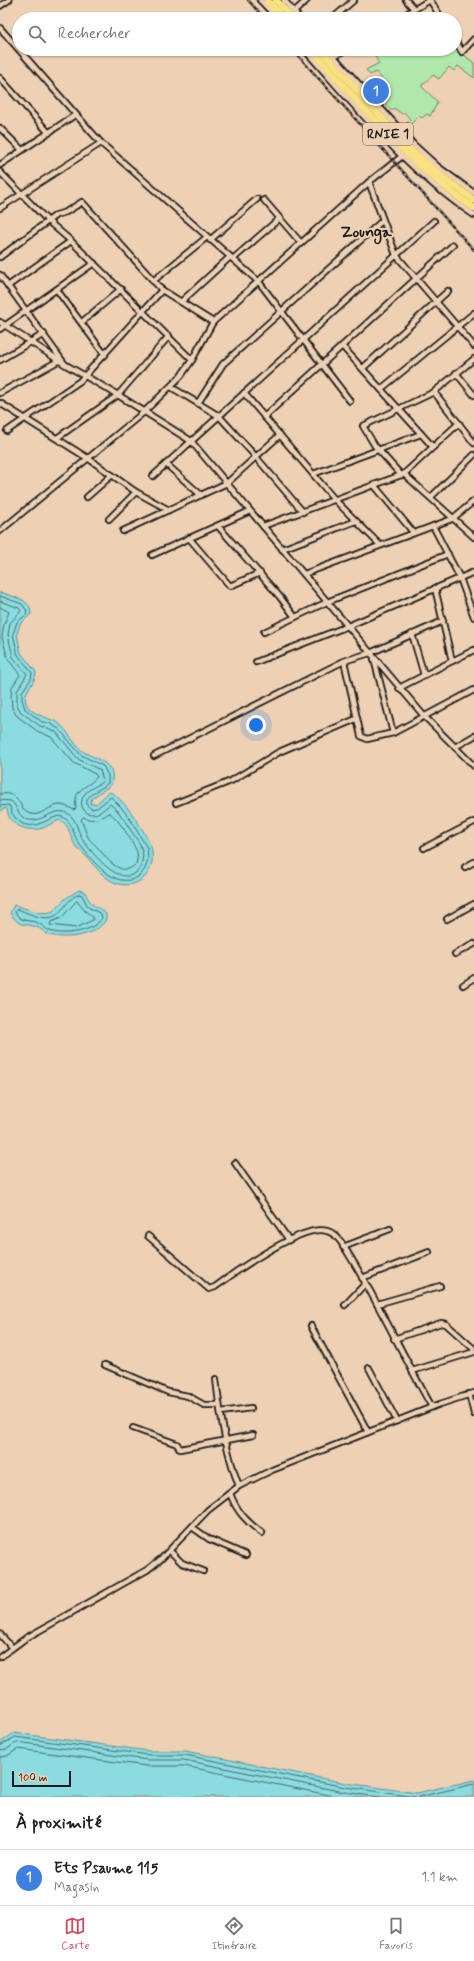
<!DOCTYPE html>
<html lang="fr">
<head>
<meta charset="utf-8">
<style>
	:root { --surface:#fff; --page:#f2f2f2; --text:#222; --muted:#767676; --line:#e0e0e0; --accent:#d1495b }
	body { margin:0; font-family:Mynerve,sans-serif; background:var(--page); color:var(--text) }
	.scale { position:absolute; left:12px; bottom:10px; width:59px; box-sizing:border-box; padding-left:4px; border:2px solid #1c1c1c; border-top:0; font-size:11px; line-height:14px; white-space:nowrap; color:#1c1c1c; -webkit-text-stroke:3px #eed1b5; paint-order:stroke }
	.you { position:absolute; left:256px; top:725px; width:14px; height:14px; margin:-10px; border:3px solid #fff; border-radius:50%; background:#1a73e8; box-shadow:0 0 0 6px #1a73e833 }
	.badge { display:grid; place-items:center; width:26px; height:26px; border-radius:50%; background:var(--accent); color:#fff; font-size:13px; font-weight:700 }
	.pin { position:absolute; translate:-50% -50%; border:2px solid #fff; box-shadow:0 1px 4px #0006 }
	.list { margin:0; padding:0; list-style:none }
	h2 { display:flex; justify-content:space-between; align-items:center; height:52px; margin:0; padding:0 16px; font-size:17px }
	h2 small { font-size:13px; font-weight:400; color:var(--muted) }
	.list li { display:grid; grid-template-columns:26px 1fr auto; gap:12px; align-items:center; box-sizing:border-box; height:56px; padding:0 16px; border-top:1px solid var(--line) }
	.list b { display:block; font-size:15px; white-space:nowrap }
	.list p { margin:0; font-size:13px; white-space:nowrap; color:var(--muted) }
	.list em { font-size:13px; font-style:normal; color:var(--muted) }
	.icon { flex:none; width:22px; height:22px; fill:none; stroke:currentColor; stroke-width:2; stroke-linecap:round; stroke-linejoin:round }
	.map { position:relative; flex:none; width:474px; height:1797px; overflow:hidden }
	.search { position:absolute; background:var(--surface); box-shadow:0 1px 3px #0004; left:12px; right:12px; top:12px; height:44px; display:flex; align-items:center; gap:10px; box-sizing:border-box; padding:0 14px; border-radius:22px; color:var(--muted); font-size:15px }
	.sheet { height:108px; background:var(--surface) }
	nav { display:flex; justify-content:space-around; align-items:center; box-sizing:border-box; height:56px; border-top:1px solid var(--line); background:var(--surface); font-size:11px; color:var(--muted) }
	nav a { display:grid; justify-items:center; gap:2px }
	nav .on { color:var(--accent) }
	.map>svg:first-child { display:block }
	.green { fill:#b0e7aa; stroke:#668263 }
	.water { fill:#8adce0; stroke:#5e8f92 }
	.lines { fill:none; stroke-linecap:round; stroke-linejoin:round }
	.shore { stroke:#48696a; stroke-width:1 }
	.minor-casing { stroke:#1c1c1c; stroke-width:8 }
	.highway-casing { stroke:#1c1c1c; stroke-width:10 }
	.minor { stroke:#eed1b5; stroke-width:4.5 }
	.highway { stroke:#f9e181; stroke-width:7 }
	.rail-casing { stroke:#1c1c1c; stroke-width:2.5 }
	.rail { stroke:#eed1b5; stroke-width:1; stroke-dasharray:3; stroke-linecap:butt }
	.labels { text-anchor:middle; dominant-baseline:central; stroke-width:4; stroke-linejoin:round; paint-order:stroke }
	.shield { fill:#eed1b5; stroke:#5b524a; stroke-width:1 }
	.shield-label { font-size:13px; font-weight:bold; fill:#1c1c1c }
	.quarter-label { font-size:16px; font-weight:bold; fill:#1c1c1c; stroke:#eed1b5 }
</style>
</head>
<body>
<div class="map">
<svg width="474" height="1797" viewBox="0 0 474 1797">
	<rect width="100%" height="100%" fill="#eed1b5"/>
	<filter id="ink" filterUnits="userSpaceOnUse"><feTurbulence type="fractalNoise" baseFrequency=".025" numOctaves="2"/><feDisplacementMap in="SourceGraphic" scale="8" xChannelSelector="R" yChannelSelector="G"/><feConvolveMatrix kernelMatrix="1 2 1 2 8 2 1 2 1" color-interpolation-filters="sRGB"/></filter>
	<g filter="url(#ink)">
		<!-- green -->
		<polygon class="green" points="455,45 460,53 463,54 474,63 474,78 458,66 454,71 449,67 439,79 433,75 422,85 422,87 438,102 430,116 427,114 422,118 419,116 409,126 407,123 410,119 404,112 402,114 394,108 392,111 385,104 390,97 382,88 384,86 381,83 383,80 376,72 370,75 366,70 379,63 372,52 377,49 455,49"/>
		<!-- water -->
		<g class="water">
			<path d="M0 592 23 600 30 607 31 614 20 624 17 634 21 653 36 672C36 684 22 691 26 703 31 715 47 717 57 722 66 728 71 739 79 748 91 760 119 760 111 785L92 798 90 804H96L109 792C122 795 147 834 151 847 153 854 153 864 149 871 146 878 139 882 133 884 111 889 98 870 86 856 82 853 78 849 75 845 70 836 70 825 60 820 54 822 49 825 43 828 32 832 15 828 9 817 8 815 8 811 6 808L0 811Z"/>
			<path d="M79 890 85 892C92 909 96 904 106 914V919C98 936 66 940 50 935 44 933 41 928 36 927 22 922 21 929 10 913L14 905 40 913 52 912 66 898Z"/>
			<polygon points="14,1733 149,1751 185,1751 346,1783 417,1793 474,1780 474,1797 0,1797 0,1743"/>
		</g>
		<g class="lines">
			<!-- shore -->
			<g class="shore">
				<path d="M0 596 22 604 27 611 26 615 17 622 13 634 18 655 32 673 31 679 22 692V699L25 709 42 722 49 723 59 729 81 755 103 766 108 775V783C100 791 85 793 87 805L91 809 97 808 111 797 121 807 130 819 147 848C152 874 131 890 108 874 97 867 88 855 80 845 72 835 74 819 59 816 44 820 28 835 14 816 11 813 11 809 9 805L0 806"/>
				<path d="M0 601 19 608 21 611 10 623 8 635 13 657 27 674 17 691V705L21 712 40 726 56 732 78 759 100 770 103 781C98 786 89 788 85 794 78 802 82 815 94 814 101 813 105 808 110 804L118 811 140 844 143 855 141 867C124 893 95 856 84 842 78 834 78 824 72 817 57 801 42 826 26 819 17 815 18 807 11 801L0 800"/>
				<path d="M0 607 9 612 4 624 2 637 8 659 20 675 12 687 11 697 12 708 17 716 37 731 51 737 74 763 95 774 97 777C87 789 73 787 76 808L74 810C70 808 65 805 60 805 50 805 40 817 31 814 16 810 24 791 0 794"/>
				<path d="M109 813C116 814 134 844 137 852 138 856 137 860 136 864 122 879 107 859 99 849 96 845 91 842 88 837 85 832 84 825 81 820L83 817C93 822 101 819 109 813Z"/>
				<path d="M79 894 82 895 88 907 101 914 102 918C94 932 64 936 50 931 45 929 42 924 36 922 27 920 21 922 15 912L17 909C29 913 48 924 59 913 66 906 69 898 79 894Z"/>
				<polygon points="77,901 85,911 93,917 93,920 76,928 50,925 51,922 61,918"/>
				<polyline points="0,1746 15,1737 149,1755 185,1755 345,1787 415,1797"/>
				<polyline points="0,1751 6,1750 17,1742 148,1760 184,1760 344,1792 380,1797"/>
				<polyline points="0,1757 7,1756 18,1749 147,1766 184,1766 339,1797"/>
				<polyline points="419,1797 474,1784"/>
			</g>
			<!-- minor casing -->
			<g class="minor-casing">
				<g id="minor">
					<polyline points="260,0 278,19"/>
					<polyline points="284,0 300,19"/>
					<polyline points="406,0 414,9"/>
					<polyline points="430,0 442,19"/>
					<polyline points="0,6 9,0"/>
					<polyline points="294,12 307,0"/>
					<polyline points="332,19 354,0"/>
					<polyline points="398,19 430,0"/>
					<polyline points="0,28 101,143 259,282 350,401"/>
					<polyline points="455,40 462,52 474,39"/>
					<path d="M304 49C357 108 407 171 474 215"/>
					<polyline points="327,49 414,145 437,166 474,193"/>
					<polyline points="334,57 346,49"/>
					<polyline points="0,78 49,133"/>
					<polyline points="0,128 22,150"/>
					<polyline points="0,165 75,115"/>
					<polyline points="0,172 48,221 71,241 192,360"/>
					<polyline points="369,182 396,255 474,346"/>
					<polyline points="264,200 301,243"/>
					<polyline points="0,208 101,143"/>
					<polyline points="210,240 257,199"/>
					<polyline points="0,257 56,215 66,212 82,202 162,290 213,322"/>
					<polyline points="233,259 280,218"/>
					<polyline points="0,275 64,363"/>
					<polyline points="153,281 207,237"/>
					<polyline points="8,286 71,241"/>
					<polyline points="57,290 105,355"/>
					<polyline points="182,301 230,257"/>
					<polyline points="0,322 66,365 118,395 191,441 424,716 474,766"/>
					<polyline points="82,322 121,289"/>
					<polyline points="0,329 94,263"/>
					<polyline points="342,346 433,447"/>
					<polyline points="0,360 44,334"/>
					<polyline points="363,368 448,291"/>
					<polyline points="456,373 474,395"/>
					<polyline points="171,387 219,416 256,457 303,512"/>
					<polyline points="381,389 474,313"/>
					<polyline points="434,392 474,443"/>
					<polyline points="0,393 60,360"/>
					<polyline points="244,393 335,500 380,545"/>
					<polyline points="0,403 89,459 136,492 169,510"/>
					<polyline points="198,403 223,364 382,221"/>
					<polyline points="264,417 453,245"/>
					<polyline points="7,431 80,381 162,290"/>
					<polyline points="57,438 118,395 169,336"/>
					<polyline points="166,464 201,495"/>
					<polyline points="313,474 421,434"/>
					<polyline points="404,474 474,537"/>
					<polyline points="401,475 375,446 363,426 434,392 474,359"/>
					<polyline points="153,476 434,221"/>
					<polyline points="374,485 413,532"/>
					<polyline points="87,497 112,475"/>
					<polyline points="431,497 474,455"/>
					<polyline points="109,519 136,492"/>
					<polyline points="218,526 280,597 295,617"/>
					<polyline points="263,526 404,474 459,423"/>
					<polyline points="433,526 460,578 474,617"/>
					<polyline points="0,531 144,412 181,376 192,360 213,322 369,182 401,157"/>
					<polyline points="123,531 227,483 280,435"/>
					<polyline points="189,538 230,586 260,573"/>
					<polyline points="282,549 356,521"/>
					<polyline points="152,555 250,511"/>
					<polyline points="304,574 452,519 474,501"/>
					<polyline points="435,588 452,661"/>
					<polyline points="264,632 327,602 448,554"/>
					<polyline points="412,634 424,675"/>
					<polyline points="374,659 393,733"/>
					<polyline points="344,661 361,736 367,739 393,733 474,690"/>
					<polyline points="256,662 348,626 474,572"/>
					<polyline points="399,688 474,650"/>
					<polyline points="455,747 474,736"/>
					<polyline points="154,756 344,661 370,653 443,621"/>
					<polyline points="176,803 231,781 279,752 356,719"/>
					<polyline points="424,848 474,822"/>
					<polyline points="465,867 474,862"/>
					<polyline points="447,919 474,904"/>
					<polyline points="455,954 474,944"/>
					<polyline points="463,985 474,978"/>
					<polyline points="235,1163 289,1240"/>
					<path d="M148 1236 209 1289 215 1287C235 1272 303 1223 327 1231 332 1232 338 1238 341 1242 375 1294 401 1353 432 1407"/>
					<polyline points="343,1247 390,1229"/>
					<polyline points="362,1278 429,1252"/>
					<polyline points="377,1304 440,1286"/>
					<polyline points="345,1305 365,1284"/>
					<polyline points="311,1326 368,1432"/>
					<polyline points="394,1339 441,1323 446,1324 474,1349"/>
					<polyline points="105,1365 168,1392 188,1396 204,1405 219,1405"/>
					<polyline points="369,1368 397,1421"/>
					<polyline points="412,1371 474,1352"/>
					<path d="M216 1379C220 1415 226 1453 239 1486"/>
					<polyline points="469,1394 474,1414"/>
					<polyline points="221,1412 251,1408"/>
					<polyline points="133,1428 177,1444 180,1449 253,1435"/>
					<path d="M230 1493C236 1511 247 1522 262 1533"/>
					<polyline points="192,1527 209,1539 246,1555"/>
					<polyline points="170,1551 182,1563 203,1571"/>
					<polyline points="0,1634 12,1648"/>
					<polyline points="0,1657 26,1638 147,1570 161,1559 208,1510 239,1486 272,1470 440,1404 474,1393"/>
				</g>
			</g>
			<!-- highway casing -->
			<g class="highway-casing">
				<g id="highway">
					<polyline points="267,0 284,19"/>
					<polyline points="276,0 293,19"/>
					<path d="M311 49C362 105 410 166 474 208"/>
					<polyline points="320,49 410,149 436,172 474,200"/>
				</g>
			</g>
			<!-- minor -->
			<use href="#minor" class="minor"/>
			<!-- highway -->
			<use href="#highway" class="highway"/>
			<!-- rail casing -->
			<g class="rail-casing">
				<g id="rail">
					<polyline points="248,0 265,19"/>
					<polyline points="292,49 474,250"/>
				</g>
			</g>
			<!-- rail -->
			<use href="#rail" class="rail"/>
		</g>
	</g>
	<g class="labels">
		<!-- shield labels -->
		<rect class="shield" x="363" y="123" width="50" height="22" rx="3"/>
		<g class="shield-label">
			<text x="388" y="134">RNIE 1</text>
		</g>
		<!-- quarter labels -->
		<g class="quarter-label">
			<text x="366" y="232">Zounga</text>
		</g>
	</g>
</svg>
<div class="scale">100 m</div>
<div class="you"></div>
<div class="pin badge" style="left:376px;top:91px;background:#3f7fe0">1</div>
<div class="search"><svg class="icon" aria-label="search" viewBox="0 0 24 24"><circle cx="10" cy="10" r="6"/><path d="M15 15l6 6"/></svg>Rechercher</div>
</div>
<section class="sheet">
<h2>À proximité<small></small></h2>
<ul class="list">
<li><span class="badge" style="background:#3f7fe0">1</span><div><b>Ets Psaume 115</b><p>Magasin</p></div><em>1.1 km</em></li>
</ul>
</section>
<nav>
<a class="on"><svg class="icon" aria-label="map" viewBox="0 0 24 24"><path d="M3 6l6-2 6 2 6-2v14l-6 2-6-2-6 2zM9 4v14M15 6v14"/></svg>Carte</a>
<a><svg class="icon" aria-label="directions" viewBox="0 0 24 24"><path d="M12 3l9 9-9 9-9-9zM9 14v-3h6M13 9l2 2-2 2"/></svg>Itinéraire</a>
<a><svg class="icon" aria-label="saved" viewBox="0 0 24 24"><path d="M7 4h10v16l-5-4-5 4z"/></svg>Favoris</a>
</nav>
</body>
</html>
